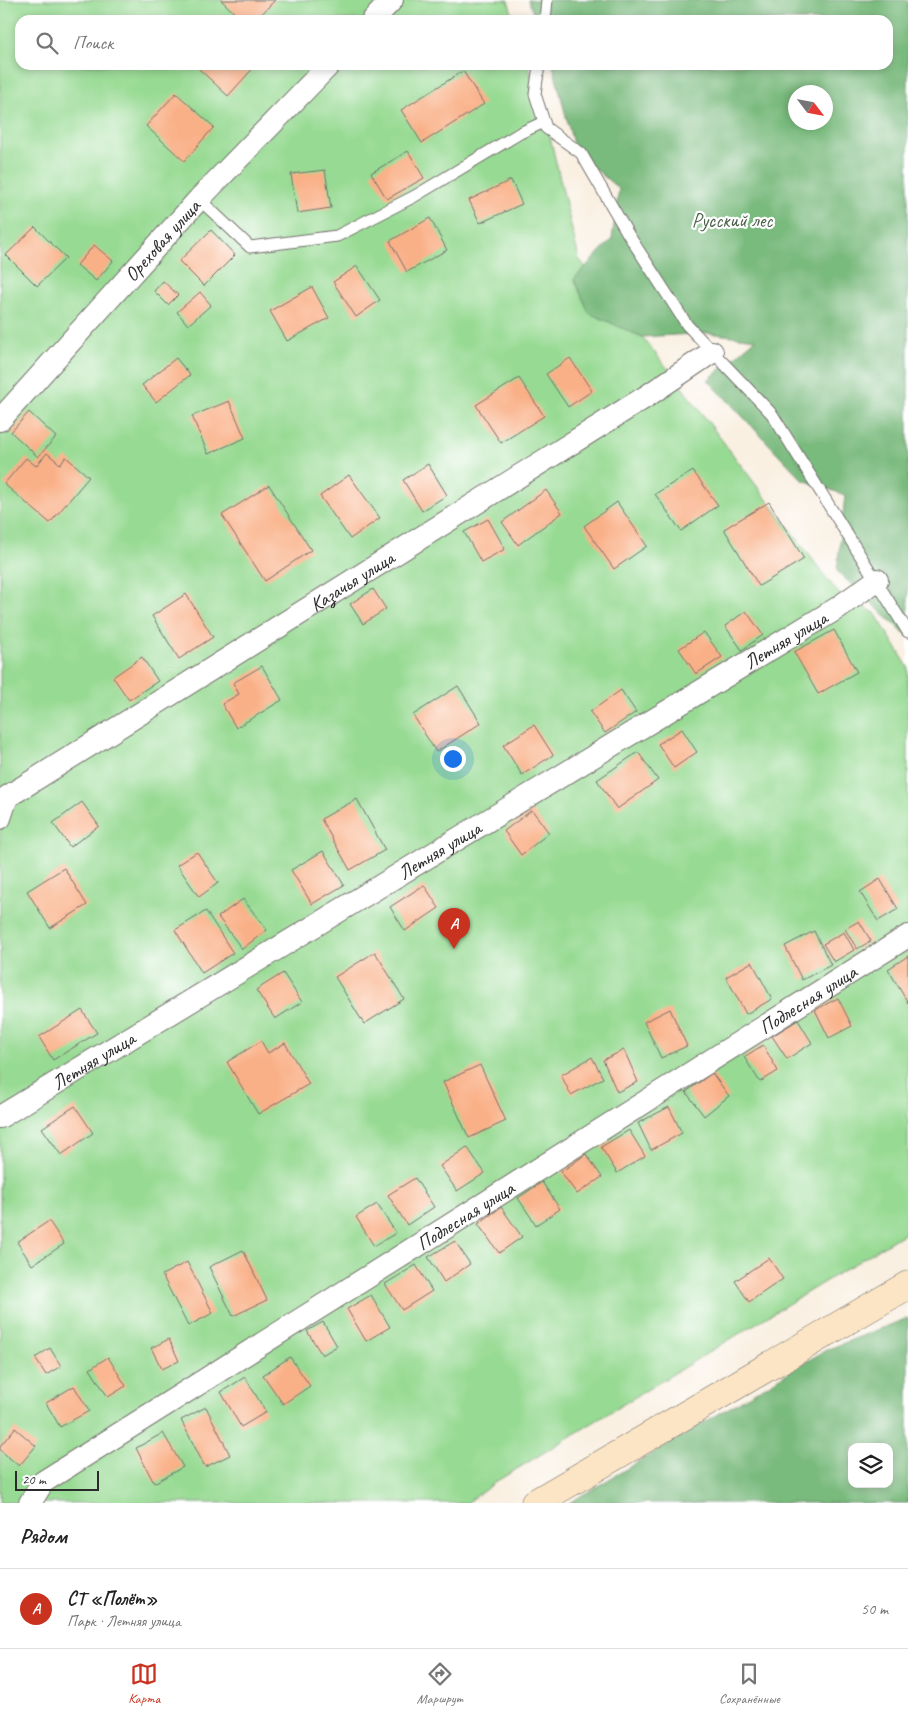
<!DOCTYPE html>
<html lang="ru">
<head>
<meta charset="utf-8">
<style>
	:root { --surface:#fff; --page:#f2f2f2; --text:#222; --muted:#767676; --line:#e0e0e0; --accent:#c8321e }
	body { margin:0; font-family:Caveat,sans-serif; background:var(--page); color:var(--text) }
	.controls { position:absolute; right:15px; bottom:15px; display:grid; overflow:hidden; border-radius:10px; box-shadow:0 2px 8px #0003 }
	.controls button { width:45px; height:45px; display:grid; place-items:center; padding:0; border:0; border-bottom:1px solid var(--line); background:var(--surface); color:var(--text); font:25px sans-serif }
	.compass { position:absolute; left:788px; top:85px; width:45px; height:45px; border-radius:50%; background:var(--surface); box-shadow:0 2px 8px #0003; rotate:122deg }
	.scale { position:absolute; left:15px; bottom:12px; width:84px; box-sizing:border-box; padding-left:5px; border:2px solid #2b2b2b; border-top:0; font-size:14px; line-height:18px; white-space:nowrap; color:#2b2b2b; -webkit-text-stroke:4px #fff; paint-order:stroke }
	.you { position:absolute; left:452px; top:758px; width:18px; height:18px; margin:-12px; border:4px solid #fff; border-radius:50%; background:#1a73e8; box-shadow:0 0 0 8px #1a73e833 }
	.badge { display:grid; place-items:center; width:32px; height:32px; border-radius:50%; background:var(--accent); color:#fff; font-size:16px; font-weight:700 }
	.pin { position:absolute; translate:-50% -41px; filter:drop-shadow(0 1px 2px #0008) }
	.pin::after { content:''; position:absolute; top:26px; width:18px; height:15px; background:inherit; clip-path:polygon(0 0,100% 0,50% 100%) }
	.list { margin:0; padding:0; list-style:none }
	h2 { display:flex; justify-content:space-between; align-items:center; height:65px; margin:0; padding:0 20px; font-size:21px }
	h2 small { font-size:16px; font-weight:400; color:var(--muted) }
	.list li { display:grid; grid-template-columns:32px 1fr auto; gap:15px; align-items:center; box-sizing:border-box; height:80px; padding:0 20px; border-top:1px solid var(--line) }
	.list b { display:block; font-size:19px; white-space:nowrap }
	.list p { margin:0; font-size:16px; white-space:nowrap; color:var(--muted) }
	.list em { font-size:16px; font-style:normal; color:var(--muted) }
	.icon { flex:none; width:28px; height:28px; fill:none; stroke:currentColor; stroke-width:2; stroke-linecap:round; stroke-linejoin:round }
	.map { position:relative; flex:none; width:908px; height:1503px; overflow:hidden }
	.search { position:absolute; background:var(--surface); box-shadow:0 2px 8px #0003; left:15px; right:15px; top:15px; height:55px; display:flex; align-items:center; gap:12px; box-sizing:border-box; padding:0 18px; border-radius:15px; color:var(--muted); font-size:19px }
	.sheet { height:145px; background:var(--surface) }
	nav { display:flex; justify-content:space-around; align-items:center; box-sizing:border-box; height:70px; border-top:1px solid var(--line); background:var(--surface); font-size:14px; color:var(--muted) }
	nav a { display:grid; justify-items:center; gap:2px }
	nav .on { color:var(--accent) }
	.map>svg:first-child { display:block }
	.green { fill:#97da93; stroke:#61825f }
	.forest { fill:#79ba7d; stroke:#527254; fill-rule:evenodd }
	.building { fill:#f9b087 }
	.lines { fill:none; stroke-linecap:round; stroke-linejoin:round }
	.lane-casing { stroke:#73706b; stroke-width:13 }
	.street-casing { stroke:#73706b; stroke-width:24 }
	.secondary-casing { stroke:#73706b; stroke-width:29 }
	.lane { stroke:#fff; stroke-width:11 }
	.street { stroke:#fff; stroke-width:22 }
	.secondary { stroke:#fce5c4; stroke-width:28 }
	.labels { text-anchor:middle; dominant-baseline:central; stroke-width:4.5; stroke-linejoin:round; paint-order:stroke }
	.park-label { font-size:20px; fill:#4b604a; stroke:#fff }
	.street-label { font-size:20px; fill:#2b2b2b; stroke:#fff }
</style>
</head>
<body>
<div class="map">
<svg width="908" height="1503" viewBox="0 0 908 1503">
	<rect width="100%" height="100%" fill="#fff"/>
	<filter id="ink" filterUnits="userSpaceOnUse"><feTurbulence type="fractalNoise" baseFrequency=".02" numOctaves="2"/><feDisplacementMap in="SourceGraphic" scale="10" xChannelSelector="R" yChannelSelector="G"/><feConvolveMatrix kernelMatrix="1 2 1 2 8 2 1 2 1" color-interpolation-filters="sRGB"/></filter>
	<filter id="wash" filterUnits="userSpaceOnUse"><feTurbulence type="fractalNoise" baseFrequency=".0096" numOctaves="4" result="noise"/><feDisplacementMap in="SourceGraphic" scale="20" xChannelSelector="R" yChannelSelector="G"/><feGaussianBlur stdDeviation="1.12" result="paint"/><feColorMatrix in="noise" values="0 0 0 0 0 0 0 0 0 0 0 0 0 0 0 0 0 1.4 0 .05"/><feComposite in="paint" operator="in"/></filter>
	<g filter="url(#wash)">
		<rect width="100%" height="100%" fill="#f9f0e2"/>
		<!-- green -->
		<polygon class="green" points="0,0 508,0 514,20 20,20 20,65 528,65 550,137 579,259 668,369 838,593 875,613 908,667 908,1231 497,1481 467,1503 0,1503"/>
		<!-- forest -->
		<g class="forest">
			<path d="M528 0H908V637L837 571 845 495 803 480 708 380 756 339 708 333 642 337 589 313 574 279 612 239 619 189 575 152 553 65H888V20H536ZM796 92H826V122H796Z"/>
			<path d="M908 1318V1503H569L826 1350ZM852 1447H889V1484H852Z"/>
		</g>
		<g id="blocks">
			<!-- building -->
			<g class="building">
				<polygon points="221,0 275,0 256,20 242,20"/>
				<polygon points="199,65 256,65 228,96 197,67"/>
				<polygon points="463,71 484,104 422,143 401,110"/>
				<polygon points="176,93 214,127 184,161 146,126"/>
				<polygon points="408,151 424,178 387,199 371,173"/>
				<polygon points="325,170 331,208 297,213 291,174"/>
				<polygon points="511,180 522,204 480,223 469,200"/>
				<polygon points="430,218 447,250 407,272 390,241"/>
				<polygon points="35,227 66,258 37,286 6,255"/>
				<polygon points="211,230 235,255 204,286 179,261"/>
				<polygon points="94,245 113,261 96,281 77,265"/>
				<polygon points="357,266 380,300 356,317 333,282"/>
				<polygon points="163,281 178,295 168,305 154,291"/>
				<polygon points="312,287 329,318 287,341 270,311"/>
				<polygon points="200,292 211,305 188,325 177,312"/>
				<polygon points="176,358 190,375 156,402 142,385"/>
				<polygon points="570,358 592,391 568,407 546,374"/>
				<polygon points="519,378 544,416 501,443 476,405"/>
				<polygon points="229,401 245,438 208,454 192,416"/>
				<polygon points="29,412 56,437 38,457 11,432"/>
				<polygon points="47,453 60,464 66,457 89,477 50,523 4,484 26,458 36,466"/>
				<polygon points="428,464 447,495 422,511 403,480"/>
				<polygon points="693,471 718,505 681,531 655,494"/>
				<polygon points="349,475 380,518 350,539 320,496"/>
				<polygon points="269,485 311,550 265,581 222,515"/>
				<polygon points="546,490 562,513 518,545 502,522"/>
				<polygon points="617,502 647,546 614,569 584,526"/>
				<polygon points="769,502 804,559 759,586 724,529"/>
				<polygon points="488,519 505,549 481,562 464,532"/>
				<polygon points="373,589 386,609 363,624 350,604"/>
				<polygon points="186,594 213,637 179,659 152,616"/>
				<polygon points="746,611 763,635 742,650 725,626"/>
				<polygon points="834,630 857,672 818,694 794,652"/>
				<polygon points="704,632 722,657 696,674 679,649"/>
				<polygon points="142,657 158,681 129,700 113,677"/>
				<polygon points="262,666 282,700 236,728 222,704 239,694 233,683"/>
				<polygon points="458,686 481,723 436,752 413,715"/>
				<polygon points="621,690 636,712 605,733 590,712"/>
				<polygon points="534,725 553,755 522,775 503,745"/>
				<polygon points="682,729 697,752 674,768 658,744"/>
				<polygon points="638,752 658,780 617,809 597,780"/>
				<polygon points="357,799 385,850 350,870 321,819"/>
				<polygon points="82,802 99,826 70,847 53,823"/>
				<polygon points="532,810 549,833 521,855 504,831"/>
				<polygon points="323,851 344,885 312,904 291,870"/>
				<polygon points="197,852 218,883 199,897 177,865"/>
				<polygon points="64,868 87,905 50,928 27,891"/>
				<polygon points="880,879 898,909 878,921 860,892"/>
				<polygon points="424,885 439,908 405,931 390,907"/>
				<polygon points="243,899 267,930 242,949 218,917"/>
				<polygon points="206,911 233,953 202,973 175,930"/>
				<polygon points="859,921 871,941 857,949 845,929"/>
				<polygon points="814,931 831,965 802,980 785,946"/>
				<polygon points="844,932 854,950 834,962 823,944"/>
				<polygon points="375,952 404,999 364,1024 335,977"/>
				<polygon points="908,956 908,1003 888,969"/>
				<polygon points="752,962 772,999 746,1014 726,977"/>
				<polygon points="283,973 302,1002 275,1019 256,990"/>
				<polygon points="838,998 852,1026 829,1038 815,1010"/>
				<polygon points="670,1009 687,1046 661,1058 644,1022"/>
				<polygon points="82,1010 97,1033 53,1060 39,1037"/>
				<polygon points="798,1020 812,1043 787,1059 772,1036"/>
				<polygon points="261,1041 268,1053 285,1043 309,1084 258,1114 227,1062"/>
				<polygon points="763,1045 778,1071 760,1082 744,1057"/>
				<polygon points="624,1050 638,1082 617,1092 603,1060"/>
				<polygon points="592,1057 603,1078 571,1095 561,1075"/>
				<polygon points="480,1065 506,1121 469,1138 443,1082"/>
				<polygon points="712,1073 729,1096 704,1116 686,1092"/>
				<polygon points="75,1106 93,1133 61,1155 42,1128"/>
				<polygon points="669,1107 682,1133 651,1150 638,1123"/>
				<polygon points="629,1130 645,1156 617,1173 601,1147"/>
				<polygon points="467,1147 485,1173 457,1191 440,1166"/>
				<polygon points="586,1154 602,1177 577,1194 561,1172"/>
				<polygon points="415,1178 434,1207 407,1225 388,1195"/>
				<polygon points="542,1182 560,1209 536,1225 518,1198"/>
				<polygon points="377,1204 396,1233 374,1246 356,1217"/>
				<polygon points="501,1207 522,1237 499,1253 478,1224"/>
				<polygon points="49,1221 64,1244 32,1265 17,1242"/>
				<polygon points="455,1241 470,1264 444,1282 428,1257"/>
				<polygon points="243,1250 267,1300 233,1316 209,1267"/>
				<polygon points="769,1258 783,1279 749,1302 735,1281"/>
				<polygon points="187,1262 213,1313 188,1326 162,1275"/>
				<polygon points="416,1265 432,1291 402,1310 385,1284"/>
				<polygon points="371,1295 390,1327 366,1341 347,1309"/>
				<polygon points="323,1322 337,1346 322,1355 307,1331"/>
				<polygon points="169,1339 179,1361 162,1369 151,1348"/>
				<polygon points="50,1348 61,1366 46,1375 35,1358"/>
				<polygon points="108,1357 126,1386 108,1397 90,1369"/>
				<polygon points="290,1357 310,1386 283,1404 263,1375"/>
				<polygon points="245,1377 266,1412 241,1427 221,1392"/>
				<polygon points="74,1386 89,1411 60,1427 46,1403"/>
				<polygon points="206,1407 230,1455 205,1467 181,1420"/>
				<polygon points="15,1428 36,1446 19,1466 0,1450 0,1446"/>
				<polygon points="163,1433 183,1467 154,1483 136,1448"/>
			</g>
		</g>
	</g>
	<g filter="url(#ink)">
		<use href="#blocks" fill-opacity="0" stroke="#73706b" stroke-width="1"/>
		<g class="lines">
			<!-- lane casing -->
			<g class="lane-casing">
				<g id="lane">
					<polyline points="545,20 547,0"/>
					<polyline points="539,65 535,94 546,128 581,153 628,234 687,325 772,414 908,632"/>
					<polyline points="199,199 250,247 337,236 415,196 520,133 544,122"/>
				</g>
			</g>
			<!-- street casing -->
			<g class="street-casing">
				<g id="street">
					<polyline points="373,20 392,0"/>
					<path id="s1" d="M0 420 199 199 329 65"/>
					<path id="s2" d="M0 818 7 797 647 396 712 352"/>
					<path id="s3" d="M0 1117 836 609 877 580"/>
					<path id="s4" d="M30 1503 43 1482 908 936"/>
				</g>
			</g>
			<!-- secondary casing -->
			<g class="secondary-casing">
				<polyline id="secondary" points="535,1503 908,1285"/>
			</g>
			<!-- lane -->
			<use href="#lane" class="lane"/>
			<!-- street -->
			<use href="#street" class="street"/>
			<!-- secondary -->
			<use href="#secondary" class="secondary"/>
		</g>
	</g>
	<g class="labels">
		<!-- park labels -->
		<g class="park-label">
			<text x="732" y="220">Русский лес</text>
		</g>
		<!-- street labels -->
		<g class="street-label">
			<text stroke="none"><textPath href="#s1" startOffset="242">Ореховая улица</textPath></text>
			<text stroke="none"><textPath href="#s2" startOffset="429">Казачья улица</textPath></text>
			<text stroke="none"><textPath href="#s3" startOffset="919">Летняя улица</textPath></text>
			<text stroke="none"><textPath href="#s3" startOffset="514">Летняя улица</textPath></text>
			<text stroke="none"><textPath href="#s4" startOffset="929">Подлесная улица</textPath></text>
			<text stroke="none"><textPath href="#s3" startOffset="109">Летняя улица</textPath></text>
			<text stroke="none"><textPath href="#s4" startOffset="524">Подлесная улица</textPath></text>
		</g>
	</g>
</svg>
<div class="controls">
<button><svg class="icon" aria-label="layers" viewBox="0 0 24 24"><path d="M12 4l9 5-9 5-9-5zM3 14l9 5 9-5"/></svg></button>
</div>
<svg class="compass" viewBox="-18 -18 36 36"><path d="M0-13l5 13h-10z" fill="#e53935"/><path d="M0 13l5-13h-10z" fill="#767676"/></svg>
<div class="scale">20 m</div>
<div class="you"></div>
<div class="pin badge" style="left:454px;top:949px">A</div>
<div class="search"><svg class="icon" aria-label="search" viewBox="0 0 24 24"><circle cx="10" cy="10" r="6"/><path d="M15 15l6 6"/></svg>Поиск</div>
</div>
<section class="sheet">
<h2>Рядом<small></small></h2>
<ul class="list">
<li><span class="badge">A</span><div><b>СТ «Полёт»</b><p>Парк · Летняя улица</p></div><em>50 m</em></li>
</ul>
</section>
<nav>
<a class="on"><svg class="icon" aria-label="map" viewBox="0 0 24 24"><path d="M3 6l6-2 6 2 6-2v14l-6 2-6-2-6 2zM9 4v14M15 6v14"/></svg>Карта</a>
<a><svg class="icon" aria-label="directions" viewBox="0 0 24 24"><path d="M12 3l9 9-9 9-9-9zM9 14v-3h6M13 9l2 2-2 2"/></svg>Маршрут</a>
<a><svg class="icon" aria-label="saved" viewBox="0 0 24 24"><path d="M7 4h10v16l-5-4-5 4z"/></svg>Сохранённые</a>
</nav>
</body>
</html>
